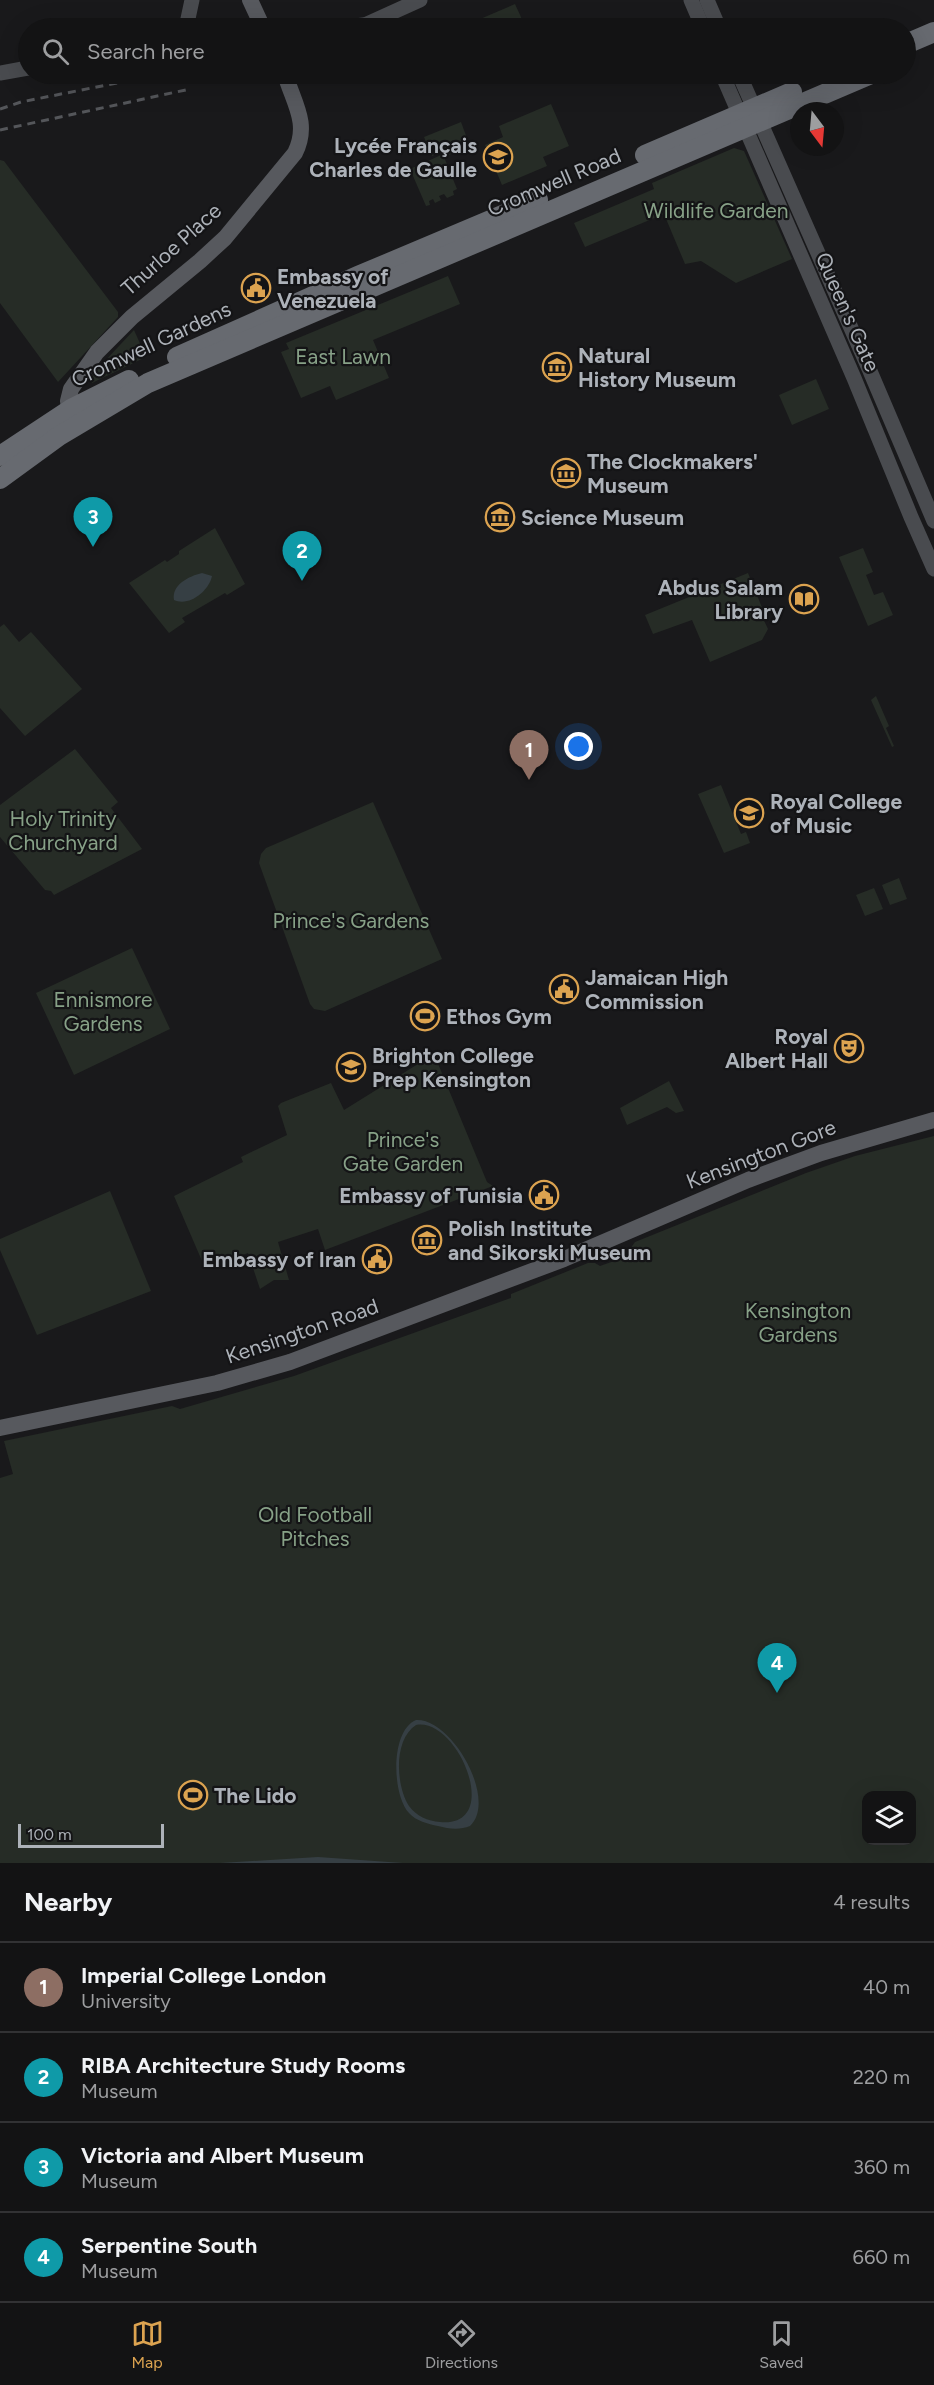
<!DOCTYPE html>
<html lang="en">
<head>
<meta charset="utf-8">
<style>
	:root { --surface:#131314; --page:#1c1c1d; --text:#f1f3f6; --muted:#9d9ea0; --line:#323234; --accent:#dca350 }
	body { margin:0; font-family:Figtree,sans-serif; background:var(--page); color:var(--text) }
	.controls { position:absolute; right:18px; bottom:18px; display:grid; overflow:hidden; border-radius:12px; box-shadow:0 6px 24px #0002 }
	.controls button { width:54px; height:54px; display:grid; place-items:center; padding:0; border:0; border-bottom:2px solid var(--line); background:var(--surface); color:var(--text); font:30px sans-serif }
	.compass { position:absolute; left:790px; top:102px; width:54px; height:54px; border-radius:50%; background:var(--surface); box-shadow:0 6px 24px #0002; rotate:164deg }
	.scale { position:absolute; left:18px; bottom:15px; width:146px; box-sizing:border-box; padding-left:6px; border:3px solid #adb2b9; border-top:0; font-size:16px; line-height:21px; white-space:nowrap; color:#adb2b9; -webkit-text-stroke:4px #141416; paint-order:stroke }
	.you { position:absolute; left:579px; top:747px; width:21px; height:21px; margin:-15px; border:4px solid #fff; border-radius:50%; background:#1a73e8; box-shadow:0 0 0 9px #1a73e833 }
	.badge { display:grid; place-items:center; width:39px; height:39px; border-radius:50%; background:var(--accent); color:#fff; font-size:20px; font-weight:700 }
	.pin { position:absolute; translate:-50% -50px; filter:drop-shadow(0 2px 3px #0008) }
	.pin::after { content:''; position:absolute; top:32px; width:21px; height:18px; background:inherit; clip-path:polygon(0 0,100% 0,50% 100%) }
	.list { margin:0; padding:0; list-style:none }
	h2 { display:flex; justify-content:space-between; align-items:center; height:78px; margin:0; padding:0 24px; font-size:26px }
	h2 small { font-size:20px; font-weight:400; color:var(--muted) }
	.list li { display:grid; grid-template-columns:39px 1fr auto; gap:18px; align-items:center; box-sizing:border-box; height:90px; padding:0 24px; border-top:2px solid var(--line) }
	.list b { display:block; font-size:22px; white-space:nowrap }
	.list p { margin:0; font-size:20px; white-space:nowrap; color:var(--muted) }
	.list em { font-size:20px; font-style:normal; color:var(--muted) }
	.icon { flex:none; width:33px; height:33px; fill:none; stroke:currentColor; stroke-width:2; stroke-linecap:round; stroke-linejoin:round }
	.map { position:relative; flex:none; width:934px; height:1863px; overflow:hidden }
	.search { position:absolute; background:var(--surface); box-shadow:0 6px 24px #0002; left:18px; right:18px; top:18px; height:66px; display:flex; align-items:center; gap:15px; box-sizing:border-box; padding:0 21px; border-radius:33px; color:var(--muted); font-size:22px }
	.sheet { height:438px; background:var(--surface) }
	nav { display:flex; justify-content:space-around; align-items:center; box-sizing:border-box; height:84px; border-top:2px solid var(--line); background:var(--surface); font-size:16px; color:var(--muted) }
	nav a { display:grid; justify-items:center; gap:3px }
	nav .on { color:var(--accent) }
	.map>svg:first-child { display:block }
	.green { fill:#262c26; fill-rule:evenodd }
	.water { fill:#363f44; fill-rule:evenodd }
	.lines { fill:none; stroke-linecap:round; stroke-linejoin:round }
	.secondary { stroke:#494b4f; stroke-width:15 }
	.primary { stroke:#57595e; stroke-width:16 }
	.highway { stroke:#676a70; stroke-width:20 }
	.rail { stroke:#54565a; stroke-width:3; stroke-dasharray:8 6; stroke-linecap:butt }
	.labels { text-anchor:middle; dominant-baseline:central; stroke-width:4.5; stroke-linejoin:round; paint-order:stroke }
	.poi-label { font-size:21px; font-weight:bold; fill:#adb2b9; stroke:#141416; text-anchor:start }
	.street-label { font-size:21px; fill:#adb2b9; stroke:#141416 }
	.park-label { font-size:21px; fill:#87a187; stroke:#141416 }
</style>
</head>
<body>
<div class="map">
<svg width="934" height="1863" viewBox="0 0 934 1863">
	<rect width="100%" height="100%" fill="#19191b"/>
	<!-- green -->
	<g class="green">
		<polygon points="515,4 526,28 531,27 532,28 459,28"/>
		<polygon points="551,104 569,146 543,157 547,166 502,185 485,145 503,137 499,126"/>
		<polygon points="461,122 468,141 432,156 424,137"/>
		<polygon points="734,148 744,151 792,259 736,283 701,261 685,264 664,214 585,247 574,223 654,189 652,183"/>
		<polygon points="450,151 451,154 444,157 457,189 453,191 454,195 447,198 444,194 439,196 441,200 435,203 433,199 429,201 430,205 426,206 410,169"/>
		<polygon points="0,160 4,161 19,181 118,312 118,317 58,382 0,303"/>
		<polygon points="448,276 460,304 373,340 389,378 336,400 330,386 301,398 281,352 289,349 286,343"/>
		<polygon points="134,330 146,357 92,383 89,378"/>
		<polygon points="816,379 829,409 792,425 779,395"/>
		<polygon points="215,528 245,584 227,595 225,593 182,618 185,622 169,633 129,583 165,560 167,562 179,554 179,551"/>
		<polygon points="863,548 873,572 866,575 874,595 883,592 893,615 868,626 839,557"/>
		<polygon points="748,573 763,610 760,612 768,629 762,640 710,662 692,620 653,634 645,615"/>
		<polygon points="4,624 19,642 31,632 82,689 25,736 0,708 0,627"/>
		<polygon points="876,696 889,726 886,728 894,746 892,747 871,700"/>
		<polygon points="75,749 118,802 111,808 142,849 54,895 51,891 45,890 0,837 0,805"/>
		<polygon points="721,785 741,834 746,832 750,843 724,853 698,794"/>
		<polygon points="373,802 442,959 325,1011 314,1009 310,1004 259,863 261,854 266,848"/>
		<polygon points="899,878 907,899 890,905 882,885"/>
		<polygon points="874,888 883,909 865,916 856,895"/>
		<polygon points="132,948 170,1029 74,1075 36,993"/>
		<polygon points="434,1054 487,1182 493,1186 325,1250 318,1229 278,1242 289,1280 274,1280 260,1289 248,1253 205,1268 174,1196 243,1162 241,1157 287,1135 278,1106 281,1103 331,1083 344,1110"/>
		<polygon points="669,1081 684,1111 676,1113 667,1107 627,1125 620,1108"/>
		<path d="M934 1136V1863H0V1478L13 1474 4 1441 172 1406 180 1409 294 1376 511 1298V1294L588 1263H595L600 1266 631 1255 630 1249 635 1242 806 1173 855 1156ZM866 1796H912V1840H866Z"/>
		<polygon points="110,1191 151,1291 37,1335 0,1250 0,1239"/>
	</g>
	<!-- water -->
	<g class="water">
		<path d="M202 573 212 576C209 591 189 607 174 600 171 585 189 576 202 573Z"/>
		<path d="M416 1720C452 1718 498 1800 470 1826 460 1830 449 1829 438 1826 428 1824 416 1821 409 1813 392 1795 390 1731 416 1720ZM416 1725C458 1717 504 1828 440 1822 428 1821 416 1816 409 1806 396 1786 393 1740 416 1725Z"/>
		<polygon points="318,1857 403,1863 220,1863"/>
	</g>
	<g class="lines">
		<!-- secondary -->
		<g class="secondary">
			<polyline points="691,0 703,28"/>
			<polyline points="707,0 719,28"/>
			<polyline points="186,28 192,0"/>
			<polyline points="339,28 363,25"/>
			<polyline points="358,28 420,0"/>
			<polyline points="0,73 28,68"/>
			<polyline points="722,74 854,378 911,517 934,569"/>
			<polyline points="739,74 870,371 934,521"/>
		</g>
		<!-- primary -->
		<g class="primary">
			<polyline points="250,0 263,28"/>
			<path d="M71 420 68 401 71 389 97 352 132 317 200 261 225 238 295 153C310 123 293 102 285 74"/>
			<polyline points="0,1428 217,1383 290,1362 564,1259 748,1180 821,1153 934,1120"/>
		</g>
		<!-- highway -->
		<g class="highway">
			<polyline points="906,44 934,32"/>
			<polyline points="645,155 792,92"/>
			<polyline points="177,357 358,276 538,200"/>
			<polyline points="0,456 71,409 129,380"/>
			<polyline points="0,479 59,436 148,383 871,74"/>
		</g>
		<!-- rail -->
		<g class="rail">
			<polyline points="0,109 21,102 162,74"/>
			<polyline points="0,130 190,89"/>
		</g>
	</g>
	<!-- icons -->
	<defs>
		<g id="school-ring" transform="scale(1.5)"><circle r="9.5" fill="#141416" stroke="#dca350" stroke-width="1.5"/><path d="M0-5L7-2L0 1L-7-2ZM-4 1L0 2.5L4 1V4Q0 6-4 4Z" fill="#dca350"/></g>
		<g id="civic-ring" transform="scale(1.5)"><circle r="9.5" fill="#141416" stroke="#dca350" stroke-width="1.5"/><path d="M-.6-6.5H3V-4.5H.6V-3L4-1V1h2V6H-6V1h2V-1L-.6-3ZM-1.2 2.5V6h2.4V2.5Z" fill="#dca350"/></g>
		<g id="museum-ring" transform="scale(1.5)"><circle r="9.5" fill="#141416" stroke="#dca350" stroke-width="1.5"/><path d="M0-6L6-3V-2H-6V-3ZM-5-1h2V3h-2ZM-1-1h2V3h-2ZM3-1h2V3H3ZM-6 4H6V6H-6Z" fill="#dca350"/></g>
		<g id="library-ring" transform="scale(1.5)"><circle r="9.5" fill="#141416" stroke="#dca350" stroke-width="1.5"/><path d="M-6-4Q-3-5.5-.7-3.5V5Q-3 3-6 4ZM6-4Q3-5.5 .7-3.5V5Q3 3 6 4Z" fill="#dca350"/></g>
		<g id="university-ring" transform="scale(1.5)"><circle r="9.5" fill="#141416" stroke="#dca350" stroke-width="1.5"/><path d="M0-5L7-2L0 1L-7-2ZM-4 1L0 2.5L4 1V4Q0 6-4 4Z" fill="#dca350"/></g>
		<g id="stadium-ring" transform="scale(1.5)"><circle r="9.5" fill="#141416" stroke="#dca350" stroke-width="1.5"/><path d="M0-5a6.5 5 0 1 0 0 10a6.5 5 0 1 0 0-10ZM-3.5-1.8h7v3.6h-7Z" fill="#dca350"/></g>
		<g id="theatre-ring" transform="scale(1.5)"><circle r="9.5" fill="#141416" stroke="#dca350" stroke-width="1.5"/><path d="M-5-5.5Q0-4 5-5.5V0Q5 5 0 6Q-5 5-5 0ZM-3.3-2.5H-1v1.5H-3.3ZM1-2.5H3.3v1.5H1ZM-2.8 1Q0 5.5 2.8 1Z" fill="#dca350"/></g>
	</defs>
	<g fill-rule="evenodd">
		<use href="#school-ring" x="498" y="157"/>
		<use href="#civic-ring" x="256" y="288"/>
		<use href="#museum-ring" x="557" y="367"/>
		<use href="#museum-ring" x="566" y="473"/>
		<use href="#museum-ring" x="500" y="517"/>
		<use href="#library-ring" x="804" y="599"/>
		<use href="#university-ring" x="749" y="813"/>
		<use href="#civic-ring" x="564" y="989"/>
		<use href="#stadium-ring" x="425" y="1016"/>
		<use href="#theatre-ring" x="849" y="1048"/>
		<use href="#school-ring" x="351" y="1067"/>
		<use href="#civic-ring" x="544" y="1195"/>
		<use href="#museum-ring" x="427" y="1240"/>
		<use href="#civic-ring" x="377" y="1259"/>
		<use href="#stadium-ring" x="193" y="1795"/>
	</g>
	<g class="labels">
		<!-- poi labels -->
		<g class="poi-label">
			<text x="477" y="145" text-anchor="end">Lycée Français<tspan x="477" dy="24">Charles de Gaulle</tspan></text>
			<text x="277" y="276">Embassy of<tspan x="277" dy="24">Venezuela</tspan></text>
			<text x="578" y="355">Natural<tspan x="578" dy="24">History Museum</tspan></text>
			<text x="587" y="461">The Clockmakers'<tspan x="587" dy="24">Museum</tspan></text>
			<text x="521" y="517">Science Museum</text>
			<text x="783" y="587" text-anchor="end">Abdus Salam<tspan x="783" dy="24">Library</tspan></text>
			<text x="770" y="801">Royal College<tspan x="770" dy="24">of Music</tspan></text>
			<text x="585" y="977">Jamaican High<tspan x="585" dy="24">Commission</tspan></text>
			<text x="446" y="1016">Ethos Gym</text>
			<text x="828" y="1036" text-anchor="end">Royal<tspan x="828" dy="24">Albert Hall</tspan></text>
			<text x="372" y="1055">Brighton College<tspan x="372" dy="24">Prep Kensington</tspan></text>
			<text x="523" y="1195" text-anchor="end">Embassy of Tunisia</text>
			<text x="448" y="1228">Polish Institute<tspan x="448" dy="24">and Sikorski Museum</tspan></text>
			<text x="356" y="1259" text-anchor="end">Embassy of Iran</text>
			<text x="214" y="1795">The Lido</text>
		</g>
		<!-- street labels -->
		<g class="street-label">
			<text transform="translate(554 182) rotate(-23)">Cromwell Road</text>
			<text transform="translate(171 249) rotate(-42)">Thurloe Place</text>
			<text transform="translate(848 312) rotate(66)">Queen's Gate</text>
			<text transform="translate(151 344) rotate(-25)">Cromwell Gardens</text>
			<text transform="translate(761 1154) rotate(-21)">Kensington Gore</text>
			<text transform="translate(302 1331) rotate(-19)">Kensington Road</text>
		</g>
		<!-- park labels -->
		<g class="park-label">
			<text x="716" y="210">Wildlife Garden</text>
			<text x="343" y="356">East Lawn</text>
			<text x="63" y="818">Holy Trinity<tspan x="63" dy="24">Churchyard</tspan></text>
			<text x="351" y="920">Prince's Gardens</text>
			<text x="103" y="999">Ennismore<tspan x="103" dy="24">Gardens</tspan></text>
			<text x="403" y="1139">Prince's<tspan x="403" dy="24">Gate Garden</tspan></text>
			<text x="798" y="1310">Kensington<tspan x="798" dy="24">Gardens</tspan></text>
			<text x="315" y="1514">Old Football<tspan x="315" dy="24">Pitches</tspan></text>
		</g>
	</g>
</svg>
<div class="controls">
<button><svg class="icon" aria-label="layers" viewBox="0 0 24 24"><path d="M12 4l9 5-9 5-9-5zM3 14l9 5 9-5"/></svg></button>
</div>
<svg class="compass" viewBox="-18 -18 36 36"><path d="M0-13l5 13h-10z" fill="#e53935"/><path d="M0 13l5-13h-10z" fill="#9d9ea0"/></svg>
<div class="scale">100 m</div>
<div class="you"></div>
<div class="pin badge" style="left:529px;top:780px;background:#8d6e63">1</div>
<div class="pin badge" style="left:302px;top:581px;background:#0f9aa8">2</div>
<div class="pin badge" style="left:93px;top:547px;background:#0f9aa8">3</div>
<div class="pin badge" style="left:777px;top:1693px;background:#0f9aa8">4</div>
<div class="search"><svg class="icon" aria-label="search" viewBox="0 0 24 24"><circle cx="10" cy="10" r="6"/><path d="M15 15l6 6"/></svg>Search here</div>
</div>
<section class="sheet">
<h2>Nearby<small>4 results</small></h2>
<ul class="list">
<li><span class="badge" style="background:#8d6e63">1</span><div><b>Imperial College London</b><p>University</p></div><em>40 m</em></li>
<li><span class="badge" style="background:#0f9aa8">2</span><div><b>RIBA Architecture Study Rooms</b><p>Museum</p></div><em>220 m</em></li>
<li><span class="badge" style="background:#0f9aa8">3</span><div><b>Victoria and Albert Museum</b><p>Museum</p></div><em>360 m</em></li>
<li><span class="badge" style="background:#0f9aa8">4</span><div><b>Serpentine South</b><p>Museum</p></div><em>660 m</em></li>
</ul>
</section>
<nav>
<a class="on"><svg class="icon" aria-label="map" viewBox="0 0 24 24"><path d="M3 6l6-2 6 2 6-2v14l-6 2-6-2-6 2zM9 4v14M15 6v14"/></svg>Map</a>
<a><svg class="icon" aria-label="directions" viewBox="0 0 24 24"><path d="M12 3l9 9-9 9-9-9zM9 14v-3h6M13 9l2 2-2 2"/></svg>Directions</a>
<a><svg class="icon" aria-label="saved" viewBox="0 0 24 24"><path d="M7 4h10v16l-5-4-5 4z"/></svg>Saved</a>
</nav>
</body>
</html>
